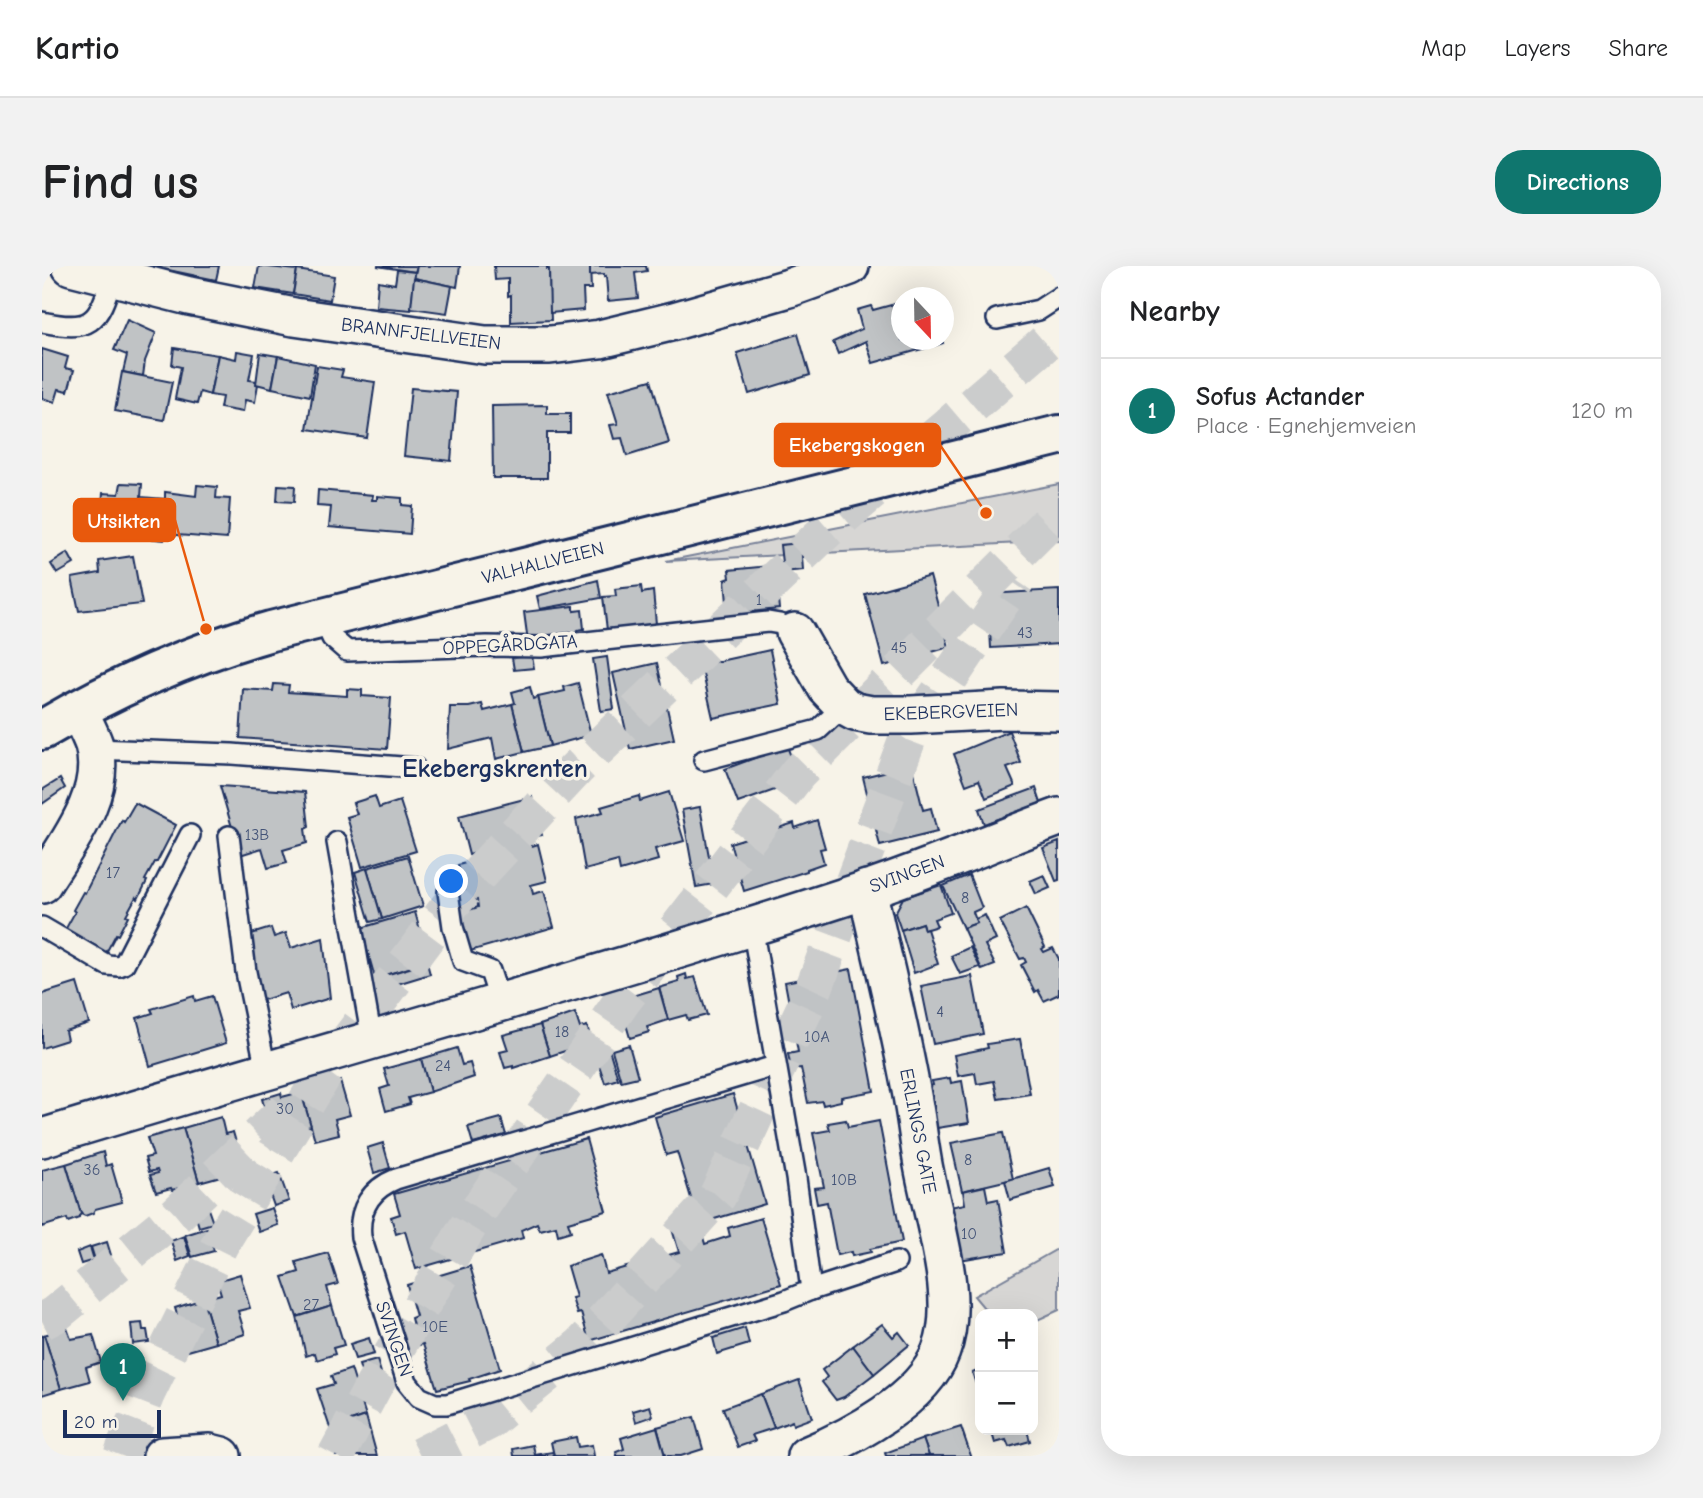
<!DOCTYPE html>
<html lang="en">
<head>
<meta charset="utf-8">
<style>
	:root { --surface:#fff; --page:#f2f2f2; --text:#202124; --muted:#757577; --line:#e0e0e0; --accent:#0f766e }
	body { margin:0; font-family:"Comic Neue",sans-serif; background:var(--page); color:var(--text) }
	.controls { position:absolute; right:21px; bottom:21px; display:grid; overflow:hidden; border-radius:14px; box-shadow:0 7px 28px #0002 }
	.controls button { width:63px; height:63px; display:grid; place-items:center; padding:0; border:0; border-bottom:2px solid var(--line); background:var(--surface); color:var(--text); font:35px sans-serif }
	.compass { position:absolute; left:849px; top:21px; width:63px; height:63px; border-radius:50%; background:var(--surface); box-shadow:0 7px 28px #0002; rotate:158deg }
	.scale { position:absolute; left:21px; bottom:18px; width:98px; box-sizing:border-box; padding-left:7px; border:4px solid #1b2f5e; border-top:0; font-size:19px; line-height:24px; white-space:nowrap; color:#1b2f5e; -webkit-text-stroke:5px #f7f3e8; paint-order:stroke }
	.you { position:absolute; left:410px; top:616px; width:24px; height:24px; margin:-18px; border:5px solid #fff; border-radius:50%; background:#1a73e8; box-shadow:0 0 0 10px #1a73e833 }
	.badge { display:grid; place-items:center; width:46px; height:46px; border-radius:50%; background:var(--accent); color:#fff; font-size:23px; font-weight:700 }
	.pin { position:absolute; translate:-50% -58px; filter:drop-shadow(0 2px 4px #0008) }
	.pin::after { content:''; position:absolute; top:37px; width:24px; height:21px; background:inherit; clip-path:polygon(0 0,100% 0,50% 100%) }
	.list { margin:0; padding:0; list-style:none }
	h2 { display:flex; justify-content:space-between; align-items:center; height:91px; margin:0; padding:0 28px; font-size:30px }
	h2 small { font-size:23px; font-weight:400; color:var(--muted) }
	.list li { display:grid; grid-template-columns:46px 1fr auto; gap:21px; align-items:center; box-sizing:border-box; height:105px; padding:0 28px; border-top:2px solid var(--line) }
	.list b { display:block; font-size:26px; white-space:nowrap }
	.list p { margin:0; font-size:23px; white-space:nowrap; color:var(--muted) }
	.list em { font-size:23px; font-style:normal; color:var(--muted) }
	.map { position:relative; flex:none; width:1017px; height:1190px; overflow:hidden; border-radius:28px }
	header { display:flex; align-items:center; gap:42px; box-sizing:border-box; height:98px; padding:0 35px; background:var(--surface); border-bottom:2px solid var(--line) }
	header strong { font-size:33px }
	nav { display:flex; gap:38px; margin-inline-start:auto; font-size:24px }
	.intro { display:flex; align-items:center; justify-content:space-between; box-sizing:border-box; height:168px; padding:0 42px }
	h1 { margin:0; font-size:49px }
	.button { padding:18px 32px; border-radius:28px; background:var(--accent); color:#fff; font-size:24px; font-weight:700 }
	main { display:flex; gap:42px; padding:0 42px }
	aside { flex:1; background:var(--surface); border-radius:28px; box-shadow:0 7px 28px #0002 }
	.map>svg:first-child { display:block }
	.green { fill:#d7d6d4; stroke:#798299; stroke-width:2 }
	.building { fill:#c0c3c5; stroke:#1b2f5e; stroke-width:2 }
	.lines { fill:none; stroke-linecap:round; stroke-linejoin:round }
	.highway-tunnel { stroke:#cbcccc; stroke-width:38; stroke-dasharray:38 19; stroke-linecap:butt }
	.lane-casing { stroke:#1b2f5e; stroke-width:24 }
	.street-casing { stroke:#1b2f5e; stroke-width:42 }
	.secondary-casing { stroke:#1b2f5e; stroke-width:44 }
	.lane { stroke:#f7f3e8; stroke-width:19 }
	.street { stroke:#f7f3e8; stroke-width:37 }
	.secondary { stroke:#f7f3e8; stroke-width:38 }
	.labels { text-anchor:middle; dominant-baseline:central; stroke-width:7; stroke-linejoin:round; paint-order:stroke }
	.number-label { font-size:16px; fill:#445478 }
	.street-label { font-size:19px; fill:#1b2f5e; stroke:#f7f3e8 }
	.district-label { font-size:26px; font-weight:bold; fill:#1b2f5e; stroke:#f7f3e8 }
	.leader { fill:none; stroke:#e8590c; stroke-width:2.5 }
	.callout-dot { fill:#e8590c; stroke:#f7f3e8; stroke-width:2.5 }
	.callout { fill:#e8590c; stroke:#e8590c; stroke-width:2.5 }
	.callout-label { font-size:21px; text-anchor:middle; font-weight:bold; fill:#fff }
</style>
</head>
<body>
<header>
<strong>Kartio</strong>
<nav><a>Map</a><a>Layers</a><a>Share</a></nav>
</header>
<div class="intro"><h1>Find us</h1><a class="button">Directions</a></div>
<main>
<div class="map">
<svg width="1017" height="1190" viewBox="0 0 1017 1190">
	<rect width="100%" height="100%" fill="#f7f3e8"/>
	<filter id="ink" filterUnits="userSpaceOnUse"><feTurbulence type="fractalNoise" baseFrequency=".0143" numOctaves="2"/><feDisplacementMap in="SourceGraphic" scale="14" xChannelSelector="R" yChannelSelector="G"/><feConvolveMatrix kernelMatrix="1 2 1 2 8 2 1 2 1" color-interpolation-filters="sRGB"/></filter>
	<g filter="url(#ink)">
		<!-- green -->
		<g class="green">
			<polygon points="1017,218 1017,275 624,295"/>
			<polygon points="1017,982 1017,1044 991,1056 991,1048 947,1048 932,1030"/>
		</g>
		<!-- building -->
		<g class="building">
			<polygon points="107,0 177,0 174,14"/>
			<polygon points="217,0 255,4 251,28 213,22"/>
			<polygon points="335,0 375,0 373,6"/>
			<polygon points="375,0 418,0 415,21 372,12"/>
			<polygon points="452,0 505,0 505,3 507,3 509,54 469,56 469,29 466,30 466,13 453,14"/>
			<polygon points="505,0 548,0 549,23 541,23 542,44 508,47 507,3 505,3"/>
			<polygon points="548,0 604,0 605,5 593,7 596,32 566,35 564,10 562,11 562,8 548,9"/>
			<polygon points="255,4 292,10 288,34 251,28"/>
			<polygon points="355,4 373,6 369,44 334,41 336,15 353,18"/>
			<polygon points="372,12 410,20 405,47 369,42"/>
			<polygon points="860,36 860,74 900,74 901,77 831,97 824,75 796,88 791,76 820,63 815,44 829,40 831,44"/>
			<polygon points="85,54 114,67 103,95 101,110 81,106 85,89 72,84"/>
			<polygon points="756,68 768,109 707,128 695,87"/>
			<polygon points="132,82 176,89 168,129 158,126 155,138 133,133 139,101 130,99"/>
			<polygon points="0,83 26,91 23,102 32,104 26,125 17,123 13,136 0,132"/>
			<polygon points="195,85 212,88 207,114 214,115 216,118 213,136 203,134 201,146 178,142 180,131 168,129 176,89 194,93"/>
			<polygon points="218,87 236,90 230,122 214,118"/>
			<polygon points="236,90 273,98 268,130 230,122"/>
			<polygon points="275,100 301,104 299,111 333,116 325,172 265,163"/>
			<polygon points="80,106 130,116 122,154 73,145"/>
			<polygon points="609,114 627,177 585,190 580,172 572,173 568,159 576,158 566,126"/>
			<polygon points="369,122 415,126 409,195 362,190"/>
			<polygon points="505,139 505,148 528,148 528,167 505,167 505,212 451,212 450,140"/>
			<polygon points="79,217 100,218 99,231 122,233 121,250 125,250 122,274 57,267 61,227 77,228"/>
			<polygon points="155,219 175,221 174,232 188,233 185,273 123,268 123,226 154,230"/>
			<polygon points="236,219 253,220 252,236 235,235"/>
			<polygon points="276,224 331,229 330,234 335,234 335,230 360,232 360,239 370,240 368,268 287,261 289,241 275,240"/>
			<polygon points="759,277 761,304 741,306 738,279"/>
			<polygon points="26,287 32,298 15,308 9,298"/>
			<polygon points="91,290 100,338 37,345 30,312 58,307 57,295"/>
			<polygon points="727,300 728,310 734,310 737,343 686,348 683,314 688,312 687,304"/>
			<polygon points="888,310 907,381 842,400 823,328"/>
			<polygon points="556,314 559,332 498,343 495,330"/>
			<polygon points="599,320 600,327 611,325 614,358 565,364 561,331 574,330 573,323"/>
			<polygon points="1017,324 1017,378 949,382 946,328"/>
			<polygon points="532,340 532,345 540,344 542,363 535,364 536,369 486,376 482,346"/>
			<polygon points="728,384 739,438 671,452 659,399"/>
			<polygon points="490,390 492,402 472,404 470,392"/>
			<polygon points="565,391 572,443 559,445 551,393"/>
			<polygon points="615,397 632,473 588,483 571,407"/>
			<polygon points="536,417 549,469 508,480 496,431 523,425 522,421"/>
			<polygon points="232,418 247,419 246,426 305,430 305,423 320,424 320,430 349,432 345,483 198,472 201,423 231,425"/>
			<polygon points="488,421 491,433 496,431 508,480 482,486 470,438 473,437 470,426"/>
			<polygon points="440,438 442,445 470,438 482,486 454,493 450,472 406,483 408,441 427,441"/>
			<polygon points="967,465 979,497 965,502 973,520 944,532 937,514 924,519 912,488"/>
			<polygon points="745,480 758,515 696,537 683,503"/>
			<polygon points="870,499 881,544 889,542 895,566 838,580 821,511"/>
			<polygon points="18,513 23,522 0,538 0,524"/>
			<polygon points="178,520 263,526 267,561 263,563 265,577 241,584 245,597 226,602 220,582 198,589"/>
			<polygon points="994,522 999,537 942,558 937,543"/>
			<polygon points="627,526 642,575 613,583 616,594 578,605 576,595 543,604 534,553 561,546 559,541 597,530 598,535"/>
			<polygon points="333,530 337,542 358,535 374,585 320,601 305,551 315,548 311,537"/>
			<polygon points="490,531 500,569 487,572 490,580 496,578 505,615 489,619 491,628 502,625 512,661 428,685 418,647 436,641 435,634 426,637 416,599 435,594 433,587 427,589 417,550"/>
			<polygon points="93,537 134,559 115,596 113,596 103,614 105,615 96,633 94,631 84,649 86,650 76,669 74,668 64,687 23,664 33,646 31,644 41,626 43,627 80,554 82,556"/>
			<polygon points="658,541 672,618 654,621 640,544"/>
			<polygon points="775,554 783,582 778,583 782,597 765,603 765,605 702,625 688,577 752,557 753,562"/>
			<polygon points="1017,576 1017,614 1014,615 1001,582"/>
			<polygon points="366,590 381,640 340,653 325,602"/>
			<polygon points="325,602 340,653 328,656 313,606"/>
			<polygon points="927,609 940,642 931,646 935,657 921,662 901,620"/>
			<polygon points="1002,609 1008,622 994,628 988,615"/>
			<polygon points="899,619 909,647 892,653 895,660 882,664 880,657 859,664 853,647 861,632"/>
			<polygon points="984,642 1003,681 1000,683 1002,686 1011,682 1017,693 1017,728 1002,735 996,724 993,726 979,699 984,696 982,692 978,693 958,655"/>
			<polygon points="373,646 387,696 333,712 319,662"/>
			<polygon points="943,649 954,674 943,679 953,699 940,704 921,662 935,657 933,653"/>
			<polygon points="880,657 882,664 885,663 896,698 872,707 859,664"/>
			<polygon points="229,662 232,671 244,667 249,682 281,672 288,732 249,744 244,727 215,736 206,669"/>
			<polygon points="928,681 938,701 918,708 909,690"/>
			<polygon points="385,697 388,708 339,723 336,711"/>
			<polygon points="809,703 832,825 799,831 799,835 781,839 780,835 766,837 759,802 749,803 746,788 756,786 743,716"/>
			<polygon points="644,708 645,713 653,711 665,749 646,754 644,749 626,754 617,722 637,716 636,711"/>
			<polygon points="930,710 941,768 891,778 879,720"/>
			<polygon points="35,717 47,757 23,765 25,774 0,782 0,728"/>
			<polygon points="617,722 626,754 605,761 607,766 588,772 577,734"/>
			<polygon points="152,730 153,735 170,730 184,777 108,800 95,752 111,747 109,743"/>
			<polygon points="533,747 538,762 545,760 550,776 508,790 498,759"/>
			<polygon points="498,759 508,790 471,802 471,800 463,802 458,786 466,784 461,769"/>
			<polygon points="978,773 988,828 956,833 952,815 935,818 933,807 916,810 912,789 946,782 945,778"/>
			<polygon points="587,779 596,811 579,815 570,784"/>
			<polygon points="415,782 420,799 428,797 432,811 388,826 379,793"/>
			<polygon points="568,786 576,813 563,817 554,790"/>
			<polygon points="379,793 388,826 366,832 368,838 344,845 338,823 347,820 342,803"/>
			<polygon points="908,812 909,817 920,815 927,857 895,862 888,820 891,819 890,815"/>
			<polygon points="298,815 308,849 293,853 297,868 273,874 259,826"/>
			<polygon points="259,826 269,860 231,871 220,833 239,827 240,831"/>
			<polygon points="691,828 723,938 659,957 663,970 661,971 663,978 688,970 686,962 719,952 739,1018 547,1075 539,1047 535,1048 530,1032 534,1031 525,1000 559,989 564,1007 637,986 629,960 655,952 635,886 624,889 613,851"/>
			<polygon points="179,851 183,868 191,866 195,880 180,886 186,908 157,916 141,862"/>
			<polygon points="459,852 464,869 431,878 426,861"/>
			<polygon points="804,854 806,861 837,855 860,976 828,983 829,986 810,990 809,986 795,989 785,936 775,938 772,922 782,921 771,867 788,864 786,857"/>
			<polygon points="141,862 157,916 130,924 129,922 114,926 108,909 116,907 115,904 107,906 103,892 111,890 105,872"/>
			<polygon points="961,867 971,913 920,925 909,877"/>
			<polygon points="544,873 564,945 526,956 529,965 516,969 514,960 498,964 495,957 479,964 481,972 374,1003 363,965 354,968 349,951 358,948 352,928"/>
			<polygon points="341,877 348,902 332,907 325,882"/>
			<polygon points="61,886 64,900 69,898 80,936 53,943 51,947 43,950 39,948 24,898"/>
			<polygon points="24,898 39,948 37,950 37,952 26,956 25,953 0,961 0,904"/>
			<polygon points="1007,902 1013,921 968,934 963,915"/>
			<polygon points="237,907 247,935 232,940 222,912"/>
			<polygon points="943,920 946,935 956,933 965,986 917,994 908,941 923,938 921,925"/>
			<polygon points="165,940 171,957 157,961 152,944"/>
			<polygon points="230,942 236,959 217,966 211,948"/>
			<polygon points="165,962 172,985 150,991 143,969"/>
			<polygon points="142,970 148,990 135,995 129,975"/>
			<polygon points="65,976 69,989 53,994 49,981"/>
			<polygon points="48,981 52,994 39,998 35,986"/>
			<polygon points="286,987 296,1018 285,1021 290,1040 255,1051 241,1011 257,1006 254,996"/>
			<polygon points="428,1000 458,1103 427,1113 428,1115 395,1123 381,1078 371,1081 367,1066 372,1064 369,1052 374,1050 365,1019"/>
			<polygon points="198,1008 208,1042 196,1045 203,1068 174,1077 161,1033 179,1028 175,1015"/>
			<polygon points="161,1033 174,1077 146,1085 142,1073 137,1075 132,1061 138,1059 133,1042"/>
			<polygon points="290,1040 302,1079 291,1082 293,1088 275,1094 273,1087 264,1090 255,1051"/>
			<polygon points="100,1057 101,1064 105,1064 107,1076 91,1078 89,1058"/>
			<polygon points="840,1058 851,1071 857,1066 867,1079 832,1108 811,1080"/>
			<polygon points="25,1062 29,1073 51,1069 59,1096 44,1101 48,1115 19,1123 2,1069"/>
			<polygon points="703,1062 707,1078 675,1088 671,1072"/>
			<polygon points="2,1069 19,1123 0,1129 0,1070"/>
			<polygon points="327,1072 332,1088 313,1093 308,1078"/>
			<polygon points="811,1080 832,1108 802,1131 794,1134 780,1116 785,1111 780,1104"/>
			<polygon points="335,1094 341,1113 323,1118 317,1099"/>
			<polygon points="309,1103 324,1150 288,1162 275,1123 292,1118 289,1110"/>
			<polygon points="938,1103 938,1130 930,1106"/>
			<polygon points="757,1114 770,1152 751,1159 750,1155 732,1162 719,1128"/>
			<polygon points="719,1128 732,1162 710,1169 713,1175 696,1181 681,1142"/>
			<polygon points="608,1140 611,1150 594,1156 591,1145"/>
			<polygon points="324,1150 335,1190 294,1190 288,1162"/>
			<polygon points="652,1151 661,1183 639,1190 623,1190 615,1161"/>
			<polygon points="615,1161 623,1190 575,1190 574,1186 582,1183 579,1172"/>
			<polygon points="919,1161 929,1190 887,1190 881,1173"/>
			<polygon points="949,1164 985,1164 988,1175 967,1181 964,1174 953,1177"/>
			<polygon points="534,1171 536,1181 550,1179 552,1190 512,1190 509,1176"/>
			<polygon points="881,1173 887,1190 844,1190 843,1187"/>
			<polygon points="491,1179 493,1189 511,1186 512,1190 472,1190 471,1183"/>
		</g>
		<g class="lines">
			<!-- highway-tunnel -->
			<g class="highway-tunnel">
				<polyline points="0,1055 12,1049 134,949 244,844"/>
				<polyline points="80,1190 104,1128 178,978 281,809 409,638 534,503 785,264 1017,65"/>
				<polyline points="294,1190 332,1119 431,952 580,735 756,507 1017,246"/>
				<polyline points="378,1190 447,1155 540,1079 676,929 772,722 865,474 974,314"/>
			</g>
			<!-- lane casing -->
			<g class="lane-casing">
				<g id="lane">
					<polyline points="955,53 997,44 1017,31"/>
					<path d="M0 56C49 66 56 58 70 11"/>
					<polyline points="281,352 290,372 305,385 445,380 499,381 726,356 738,358 753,366"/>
					<polyline points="52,483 190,488 373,502"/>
					<polyline points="662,494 776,464 802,440"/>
					<polyline points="187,570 204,706 224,804"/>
					<polyline points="295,576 330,774"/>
					<polyline points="406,626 411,661 421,695 448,705 458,736"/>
					<path d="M710 660 754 912 769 1024 742 1035 405 1138H393L377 1131 365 1116 319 971C316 943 329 923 354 913L733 800"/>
					<polyline points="0,661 65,699 77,700 82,698 148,569"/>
					<polyline points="769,1024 854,996"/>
				</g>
			</g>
			<!-- street casing -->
			<g class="street-casing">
				<g id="street">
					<polyline points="29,0 147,30 252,51 443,79 508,79 558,73 632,55 747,22 808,0"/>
					<polyline points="753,366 785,422 802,440 813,446 829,449 869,449 962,444 1017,445"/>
					<path d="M0 618C24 579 66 528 52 479 48 467 41 455 36 444"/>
					<path d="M0 872C273 788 550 714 821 625 887 603 952 575 1017 551"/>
					<polyline points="120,1190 168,1187 180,1190"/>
					<path d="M764 1190C810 1171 881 1134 899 1085 920 1031 889 949 880 893 877 876 875 858 872 841 860 768 841 696 825 623"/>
				</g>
			</g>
			<!-- secondary casing -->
			<g class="secondary-casing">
				<path id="secondary" d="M0 464C73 421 148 388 229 365L1017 169"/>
			</g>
			<!-- lane -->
			<use href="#lane" class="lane"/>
			<!-- street -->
			<use href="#street" class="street"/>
			<!-- secondary -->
			<use href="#secondary" class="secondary"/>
		</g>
	</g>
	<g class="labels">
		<!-- number labels -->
		<g class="number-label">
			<text x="717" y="334">1</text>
			<text x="983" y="367">43</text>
			<text x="857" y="382">45</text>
			<text x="215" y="569">13B</text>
			<text x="71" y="607">17</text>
			<text x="923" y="632">8</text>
			<text x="898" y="746">4</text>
			<text x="520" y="766">18</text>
			<text x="775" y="771">10A</text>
			<text x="401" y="800">24</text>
			<text x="243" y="843">30</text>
			<text x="926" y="894">8</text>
			<text x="50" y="904">36</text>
			<text x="802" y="914">10B</text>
			<text x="927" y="968">10</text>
			<text x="269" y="1039">27</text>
			<text x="393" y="1061">10E</text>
		</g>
		<!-- street labels -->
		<g class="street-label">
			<text transform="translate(379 68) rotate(7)">BRANNFJELLVEIEN</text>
			<text transform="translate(501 297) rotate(-14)">VALHALLVEIEN</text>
			<text transform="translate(468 379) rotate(-3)">OPPEGÅRDGATA</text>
			<text transform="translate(909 446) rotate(-2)">EKEBERGVEIEN</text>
			<text transform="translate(865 608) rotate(-20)">SVINGEN</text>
			<text transform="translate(876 865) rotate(79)">ERLINGS GATE</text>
			<text transform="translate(352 1073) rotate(71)">SVINGEN</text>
		</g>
		<!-- district labels -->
		<g class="district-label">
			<text x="453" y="503">Ekebergskrenten</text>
		</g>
	</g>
	<!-- callouts -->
	<path class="leader" d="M944 247L898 179M164 363L133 254"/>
	<g class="callout-dot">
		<circle cx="944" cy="247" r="7"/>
		<circle cx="164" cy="363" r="7"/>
	</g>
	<g class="callout">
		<rect x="733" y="158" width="165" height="42" rx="7"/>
		<rect x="32" y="233" width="101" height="42" rx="7"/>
	</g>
	<g class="callout-label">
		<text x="815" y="186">Ekebergskogen</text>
		<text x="82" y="262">Utsikten</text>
	</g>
</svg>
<div class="controls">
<button>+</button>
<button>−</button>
</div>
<svg class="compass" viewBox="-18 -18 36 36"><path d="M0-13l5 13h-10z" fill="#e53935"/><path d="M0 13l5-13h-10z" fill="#757577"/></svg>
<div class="scale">20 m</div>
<div class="you"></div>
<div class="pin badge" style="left:81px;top:1135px">1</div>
</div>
<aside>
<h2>Nearby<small></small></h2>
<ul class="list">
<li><span class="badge">1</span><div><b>Sofus Actander</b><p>Place · Egnehjemveien</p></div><em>120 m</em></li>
</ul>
</aside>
</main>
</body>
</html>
